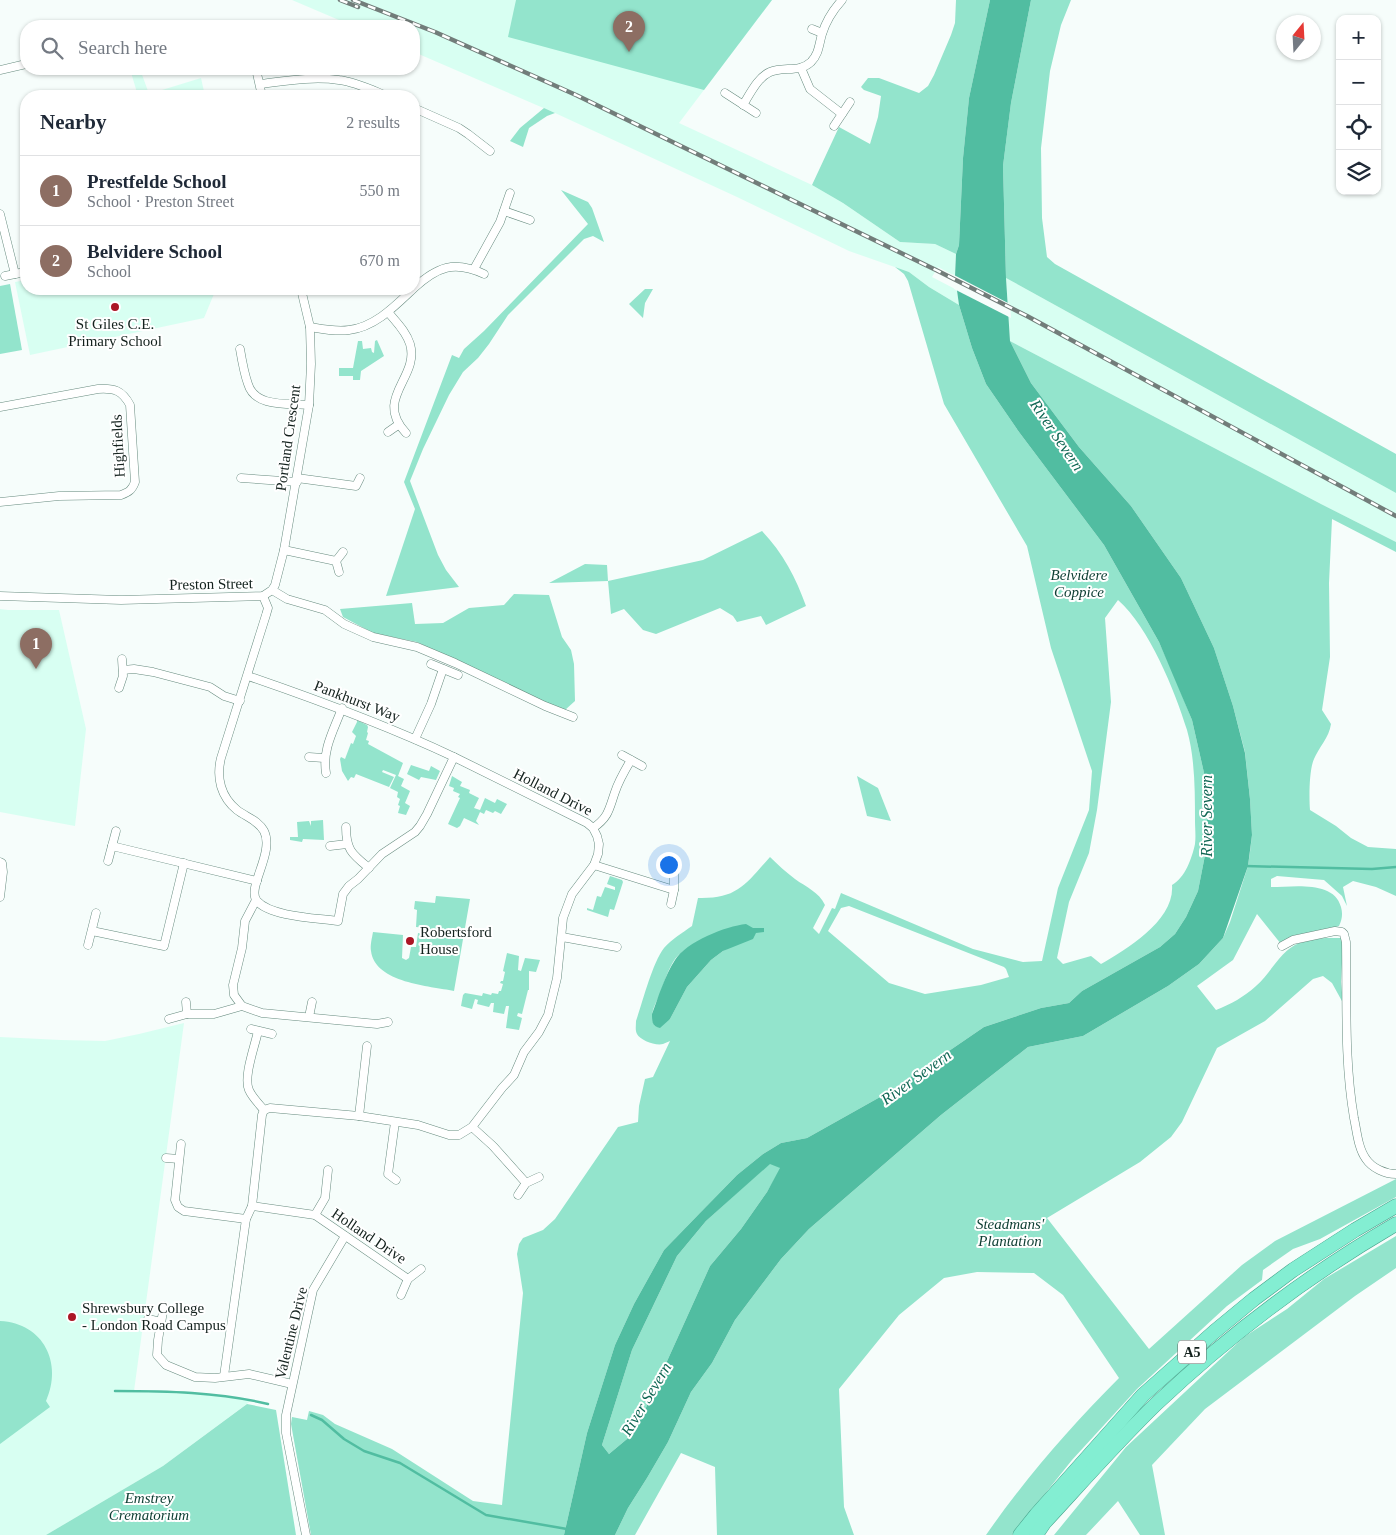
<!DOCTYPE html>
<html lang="en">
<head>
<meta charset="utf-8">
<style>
	:root { --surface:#fff; --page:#f2f2f3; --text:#1f2937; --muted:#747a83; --line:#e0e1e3; --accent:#0f766e }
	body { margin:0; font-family:Georgia,serif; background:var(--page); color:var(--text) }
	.controls { position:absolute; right:15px; top:15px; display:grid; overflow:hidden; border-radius:10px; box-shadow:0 1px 4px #0004 }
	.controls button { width:45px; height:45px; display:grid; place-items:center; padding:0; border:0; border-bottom:1px solid var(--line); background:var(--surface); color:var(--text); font:25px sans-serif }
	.compass { position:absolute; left:1276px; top:15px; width:45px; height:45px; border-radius:50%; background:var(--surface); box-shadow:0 1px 4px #0004; rotate:18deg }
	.you { position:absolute; left:668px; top:864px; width:18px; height:18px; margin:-12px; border:4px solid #fff; border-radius:50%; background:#1a73e8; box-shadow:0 0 0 8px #1a73e833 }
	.badge { display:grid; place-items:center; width:32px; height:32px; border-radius:50%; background:var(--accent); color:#fff; font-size:16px; font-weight:700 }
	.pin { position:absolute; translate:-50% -41px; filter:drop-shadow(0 1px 2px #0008) }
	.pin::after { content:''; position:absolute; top:26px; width:18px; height:15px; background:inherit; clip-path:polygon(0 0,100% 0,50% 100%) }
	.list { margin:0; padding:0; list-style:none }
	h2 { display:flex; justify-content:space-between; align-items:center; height:65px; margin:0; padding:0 20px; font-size:21px }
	h2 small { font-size:16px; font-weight:400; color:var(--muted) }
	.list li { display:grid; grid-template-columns:32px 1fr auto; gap:15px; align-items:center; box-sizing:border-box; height:70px; padding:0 20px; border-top:1px solid var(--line) }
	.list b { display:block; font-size:19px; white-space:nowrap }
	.list p { margin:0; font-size:16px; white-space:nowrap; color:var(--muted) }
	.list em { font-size:16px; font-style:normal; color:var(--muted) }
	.icon { flex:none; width:28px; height:28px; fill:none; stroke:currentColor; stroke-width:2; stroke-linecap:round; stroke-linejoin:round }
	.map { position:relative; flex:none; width:1396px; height:1535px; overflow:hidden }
	.search { position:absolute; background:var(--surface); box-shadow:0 1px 4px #0004; left:20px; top:20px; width:400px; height:55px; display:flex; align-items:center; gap:12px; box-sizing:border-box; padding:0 18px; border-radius:20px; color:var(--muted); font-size:19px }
	.panel { position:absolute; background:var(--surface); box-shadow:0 1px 4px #0004; left:20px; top:90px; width:400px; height:205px; border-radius:20px }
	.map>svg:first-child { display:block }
	.built { fill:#d8fff2 }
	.green { fill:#93e4cc; fill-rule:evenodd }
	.water { fill:#51bda1; fill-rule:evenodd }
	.pier { fill:#f6fdfb }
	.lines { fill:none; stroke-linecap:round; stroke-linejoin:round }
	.stream { stroke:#51bda1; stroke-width:2.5 }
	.minor-casing { stroke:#678b7f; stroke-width:9 }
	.trunk-casing { stroke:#48a38c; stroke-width:15 }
	.minor { stroke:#fff; stroke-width:8 }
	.trunk { stroke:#83eed2; stroke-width:14 }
	.rail-casing { stroke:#727d7a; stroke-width:4.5 }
	.rail { stroke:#fff; stroke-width:2.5; stroke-dasharray:8; stroke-linecap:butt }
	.poi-dot { fill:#ab1625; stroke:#fff; stroke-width:2 }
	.labels { text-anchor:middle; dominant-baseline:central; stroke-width:4; stroke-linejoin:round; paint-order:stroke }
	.shield { fill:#fff; stroke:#5a6461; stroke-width:1 }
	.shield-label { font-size:14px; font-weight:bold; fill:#13211d }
	.poi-label { font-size:15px; fill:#13211d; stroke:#fff; text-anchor:start }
	.street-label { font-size:15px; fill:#13211d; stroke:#fff }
	.park-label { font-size:15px; font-style:italic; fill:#0c3d32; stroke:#fff }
	.water-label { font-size:16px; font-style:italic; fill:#0e6653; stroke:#fff }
</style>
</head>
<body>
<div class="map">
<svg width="1396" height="1535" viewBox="0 0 1396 1535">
	<rect width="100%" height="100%" fill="#f6fdfb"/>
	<!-- built -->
	<g class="built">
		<polygon points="292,0 772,0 679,123 812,185 843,203 900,242 935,244 956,254 955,276 938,267 932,277 957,290 959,305 929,287 909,272 849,251 737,197 555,113 414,52 414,26 353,26"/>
		<polygon points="130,69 140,69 149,94 201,78 205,96 138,96"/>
		<polygon points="1006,278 1396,493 1396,542 1321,504 1010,341"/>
		<polygon points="26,280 26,289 216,289 204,318 30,355 15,282"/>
		<polygon points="0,609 8,610 59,610 86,729 75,826 0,812"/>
		<polygon points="184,1023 134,1391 171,1391 252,1400 163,1466 46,1535 0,1535 0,1037 61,1040 105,1041 139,1034"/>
	</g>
	<!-- green -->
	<g class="green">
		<polygon points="516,0 772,0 704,90 508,37"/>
		<polygon points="956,0 990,0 969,98 963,158 959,245 956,254 935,244 900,242 843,203 812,185 839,127 870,144 878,117 881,96 864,90 861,87 868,78 879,78 919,93 928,86 934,75 951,35 955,23"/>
		<polygon points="1031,0 1071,0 1061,25 1050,71 1041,148 1042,218 1047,257 1055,264 1396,454 1396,493 1006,278 1003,166 1011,103"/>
		<polygon points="544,108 555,113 547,116 529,128 523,147 510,141 520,128"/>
		<polygon points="561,190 588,202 592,208 604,242 593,236 584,239 508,315 489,344 478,358 463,372 449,395 423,449 410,481 438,555 446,570 459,587 386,596 415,509 404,482 452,355 459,358 464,349 484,331 588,224"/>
		<path d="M895 267 909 272 929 287 959 305 972 348 986 384 1019 432 1104 545 1159 642 1173 673 1192 720 1207 786V845L1198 891 1186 917 1175 934 1160 947 1082 991 1069 1003 1041 1008 984 1027 889 1092 807 1138 781 1143 763 1154 737 1175 664 1250 634 1304 615 1345 587 1433 564 1535H311L291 1424 292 1417 307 1420 309 1411 323 1415 335 1424 392 1449 473 1501 502 1505 523 1293 517 1254 519 1244 523 1238 543 1230 555 1219 618 1127 638 1122 639 1106 645 1079 653 1077 670 1041C668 1042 665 1043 663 1044 655 1046 640 1040 637 1034 635 1030 636 1026 636 1021 643 1001 652 964 664 948 672 939 682 933 692 926L698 898C737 899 745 885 770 857 778 865 786 872 795 879 806 887 819 892 825 905L813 928 819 934 832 908 835 909 841 893 973 949 1023 962 1042 961 1058 888 1089 810 1092 771 1051 648 1027 546 944 404 908 281 904 274ZM1118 600C1149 627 1175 691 1187 730 1195 758 1195 792 1195 821 1195 828 1196 836 1195 844 1192 858 1185 878 1172 885 1175 920 1127 949 1101 964L1091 956 1063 964 1057 958 1069 902 1089 853 1097 810 1111 702 1105 618ZM849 906 1004 967 1006 969 1009 977 981 985 925 994 889 983 828 931 841 908ZM764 928 723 951 711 960 687 987 670 1019 655 1026C648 1016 655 1005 660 994 664 983 668 969 675 959 692 937 738 934 764 928Z"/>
		<polygon points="10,284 22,350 0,354 0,286"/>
		<polygon points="645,289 653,289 645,303 643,318 629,304"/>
		<polygon points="377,340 384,356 361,371 360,380 353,380 353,376 339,376 339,368 353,368 358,341 362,341 363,349 371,348 372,352 374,353 375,341"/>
		<path d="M1010 341 1321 504 1396 542V552L1332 519 1329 583 1330 657 1322 710 1331 724C1329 738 1319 747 1314 759 1309 770 1309 798 1310 810L1336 826 1351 838 1368 847 1396 849V896L1376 887 1353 881 1343 887 1347 906 1342 896 1324 880 1277 876 1271 879V887C1293 887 1334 880 1341 907 1343 914 1342 920 1339 926L1281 944 1257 914 1233 960 1197 986 1216 1010C1231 1004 1244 997 1256 986 1271 973 1280 951 1299 943 1312 937 1327 938 1341 938L1343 944 1341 982 1343 1003 1332 983 1323 976 1313 979 1265 1021 1217 1048 1182 1122 1171 1137 1140 1162 1047 1218 1149 1349 1242 1265 1275 1241 1396 1179V1197L1320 1239 1293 1249 1263 1270 1262 1280 1227 1306 1137 1389 1072 1460 1012 1535H986C1025 1479 1070 1427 1119 1378L1063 1295 1034 1273 977 1272 944 1278 899 1315 839 1389 844 1507 854 1535H717L715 1467 681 1453 635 1535H615L628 1508 647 1478 668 1442 691 1392 712 1363 735 1320 781 1259 809 1229 941 1115 1028 1047 1083 1036 1168 986 1199 964 1223 938 1230 922 1248 866 1250 852 1252 835 1250 799 1245 752 1233 706 1214 648 1181 578 1131 506 1079 447 1031 383Z"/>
		<path d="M762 531C783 553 796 578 806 606L766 625 761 616 737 622 733 616 720 608 656 634 643 630 624 609 611 614 608 581 549 583 585 564 607 565 608 581 703 560Z"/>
		<polygon points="514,594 549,595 562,637 571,650 574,664 575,701 565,710 519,691 417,642 373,633 343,617 340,609 412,603 415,624 443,623 469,608 504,605"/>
		<polygon points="357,720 367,725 368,727 367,732 368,733 366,740 369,741 368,744 403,763 398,776 404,779 401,786 410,791 405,803 410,806 406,815 398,813 400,806 398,805 400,799 397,797 398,792 390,788 396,775 383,770 382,772 394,777 389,787 356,774 354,778 351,777 348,781 342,771 340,759 341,757 345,759 351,743 353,744 356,736 352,732 357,722"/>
		<polygon points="411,765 429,771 431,766 440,771 436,780 421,777 419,780 407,774"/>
		<polygon points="452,776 462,782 460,786 470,790 469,793 479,798 474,808 480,810 485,798 495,803 497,799 507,804 501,814 495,811 493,813 486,810 484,814 480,812 476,821 479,825 464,818 460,826 457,828 448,824 460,798 458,797 460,794 453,791 454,788 449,786"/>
		<polygon points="857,776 878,788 891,821 867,816"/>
		<polygon points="323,820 324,840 303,839 302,842 290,840 290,837 298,837 297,822 309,821 311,826 311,821"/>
		<polygon points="610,876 622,880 623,882 614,910 610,909 608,917 587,910 587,908 593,910 597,896 601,897 605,887 615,890 615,887 607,884"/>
		<path d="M436 896 470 899 454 991C430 986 375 983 371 951 370 945 372 938 373 932L403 935 402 958 406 960 409 958 411 947H416L418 933 425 934 426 928 416 927 417 910 414 909 415 901 435 903Z"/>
		<polygon points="507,953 519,956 518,970 521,971 525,958 540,960 536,972 529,971 529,990 528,990 522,1014 518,1013 517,1016 522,1018 519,1030 506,1028 509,1006 506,1006 504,1014 493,1012 494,1003 491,1003 489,1007 477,1004 478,1000 475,999 472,1009 461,1006 463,995 465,993 482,996 483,993 491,995 492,993 498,994 499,991 501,991 503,984 500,983 501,981 503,981 505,972 503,971"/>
		<polygon points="770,1163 781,1168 767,1192 741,1229 710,1266 645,1410 627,1439 609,1454 602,1445 632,1350 677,1256 706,1221"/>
		<polygon points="1396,1236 1396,1268 1355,1296 1205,1409 1152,1465 1165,1535 1140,1535 1118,1501 1086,1535 1054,1535 1126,1447 1244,1337 1287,1309 1324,1279"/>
		<path d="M0 1321C44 1323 63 1364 46 1401L50 1407 0 1444Z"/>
		<polygon points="247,1404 276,1410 296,1535 46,1535 163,1466"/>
	</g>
	<!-- water -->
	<g class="water">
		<path d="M990 0H1031L1011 103 1003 166 1006 278 1010 341 1031 383 1079 447 1131 506 1181 578 1214 648 1233 706 1245 753 1250 799 1252 835 1248 866 1223 938 1199 964 1168 986 1083 1036 1028 1047 941 1115 809 1229 781 1259 735 1320 712 1363 691 1392 668 1442 647 1478 628 1508 615 1535H564L587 1433 615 1345 634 1304 664 1250 698 1215 737 1175 763 1154 781 1143 807 1138 889 1092 984 1027 1041 1008 1069 1003 1082 991 1160 947 1175 934 1186 917 1198 891 1207 845V786L1192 720 1159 642 1104 545 1019 432 986 384 972 348 959 305 955 276 956 254 959 245 963 158 969 98ZM770 1164 780 1168 767 1192 741 1229 710 1266 645 1410 627 1439 609 1454 602 1445 632 1350 677 1256 706 1221Z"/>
		<path d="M746 924 753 928H764V932L756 933 753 939 723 951 711 960 687 987 670 1019 660 1028C652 1026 652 1022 652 1014 658 998 665 975 675 960 686 942 726 926 746 924Z"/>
	</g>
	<!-- pier -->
	<polygon class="pier" points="952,274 1010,304 1011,318 954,289"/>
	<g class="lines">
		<!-- stream -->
		<g class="stream">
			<polyline points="1245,866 1372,869 1396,867"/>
			<path d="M115 1391C166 1391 218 1392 268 1404"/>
			<polyline points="311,1415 322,1420 344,1439 364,1451 400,1463 486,1515 567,1529"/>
		</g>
		<!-- minor casing -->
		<g class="minor-casing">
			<g id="minor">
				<polyline points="812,29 822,33"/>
				<polyline points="801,68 810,89 842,114"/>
				<polyline points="256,69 262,96"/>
				<polyline points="0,70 26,64"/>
				<path d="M260 84C285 81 313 76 339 80 356 82 372 90 387 96"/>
				<polyline points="725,93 756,113"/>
				<path d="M743 105C750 94 758 77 770 72 784 66 799 73 811 62 819 54 819 44 822 34 826 21 833 10 842 0"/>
				<polyline points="414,108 459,128 468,134 490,151"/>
				<polyline points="834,126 850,102"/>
				<polyline points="504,211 530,220"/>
				<polyline points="0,214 15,274"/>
				<polyline points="474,269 500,222 510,193"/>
				<polyline points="5,276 25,272"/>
				<path d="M414 288C437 267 454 260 484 274"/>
				<path d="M388 312C396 322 406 331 410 344 420 378 373 398 406 433"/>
				<path d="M310 327C322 329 336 332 349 330 375 327 395 306 413 289"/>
				<path d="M240 349C242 361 244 373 248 384 255 408 289 403 309 405"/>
				<path d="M0 407 98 389C114 388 122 390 130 405L135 482C132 490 129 492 121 495L59 496 0 502"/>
				<polyline points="388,432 398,425"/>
				<polyline points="241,478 297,482"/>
				<polyline points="297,478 356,486 360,478"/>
				<polyline points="284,550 336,561"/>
				<polyline points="339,572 336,561 343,552"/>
				<polyline points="272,590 287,599 325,610 344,624 373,637 417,647 455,663 545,706 573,717"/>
				<polyline points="0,596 121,600 263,596 272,590 275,585 284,550 309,405 311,364 310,327 301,289"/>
				<polyline points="431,664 458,675"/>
				<polyline points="123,670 134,669 153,672 210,687 224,696 240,701"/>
				<path d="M248 676C318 700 386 725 454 757"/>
				<polyline points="119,688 123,676 122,659"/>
				<polyline points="415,739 431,704 443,669"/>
				<polyline points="622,755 642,766"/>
				<polyline points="309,757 324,758"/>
				<path d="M326 773C322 749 334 730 342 708"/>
				<path d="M346 827C346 850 352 854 369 868"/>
				<path d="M593 828C609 817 609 809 615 792 619 780 625 770 631 760"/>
				<polyline points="112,846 257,881"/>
				<polyline points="330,846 347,844"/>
				<polyline points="108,861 116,831"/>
				<polyline points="0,862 2,863 3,872 0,897"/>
				<polyline points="594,865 674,890"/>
				<polyline points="256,900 245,921 242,948 233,985 234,995 242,1006 262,1013 377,1024 388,1022"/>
				<polyline points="671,904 674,890 674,873"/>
				<polyline points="92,931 164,946 184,863"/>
				<polyline points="562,937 617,947"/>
				<polyline points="88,945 96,913"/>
				<path d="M1282 946 1293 940 1335 931 1342 932 1344 934 1346 942C1347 1001 1344 1060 1354 1118 1357 1132 1358 1148 1366 1159 1372 1168 1385 1174 1396 1174"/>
				<polyline points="186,1002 187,1014"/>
				<polyline points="309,1017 312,1002"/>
				<polyline points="169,1019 187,1014 214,1014 242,1006"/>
				<polyline points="251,1029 272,1034"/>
				<path d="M258 1031C255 1046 243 1077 249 1090 252 1097 259 1104 264 1110"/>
				<polyline points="359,1116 367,1046"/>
				<polyline points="395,1122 388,1174 396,1180"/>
				<polyline points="472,1127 493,1146 526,1183"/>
				<polyline points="181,1144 175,1200 178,1207 184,1211 246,1219"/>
				<polyline points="166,1158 179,1159"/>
				<polyline points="518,1195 526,1183 539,1177"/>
				<polyline points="252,1206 315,1215 408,1279"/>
				<polyline points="315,1215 325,1198 328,1170"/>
				<polyline points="401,1295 408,1279 421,1269"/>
				<polyline points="164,1306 158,1340 157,1355 166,1365 195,1377 215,1378 249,1374 292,1384"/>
				<polyline points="148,1319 161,1322"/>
				<path d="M224 1376 246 1219 252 1206 262 1115 264 1110 270 1108 359 1116 418 1125 449 1135H459L472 1127 502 1088 514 1075 524 1052 539 1032 548 1015 557 978 563 918 572 894 594 865 598 854 599 844 597 836 593 828 587 823 454 757 427 814 420 826 415 832 382 854 358 879 349 886 343 894 338 921C318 918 271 917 257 901 246 888 275 853 264 831 258 820 246 817 237 810 221 797 216 778 221 758L266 615 268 608 263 596"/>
				<polyline points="306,1535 286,1433 286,1415 313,1290 345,1236"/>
			</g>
		</g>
		<!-- trunk casing -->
		<g class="trunk-casing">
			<g id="trunk">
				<polyline points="1020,1535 1036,1515 1143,1395 1214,1332 1254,1299 1293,1270 1355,1230 1396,1206"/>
				<path d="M1036 1535 1044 1523C1081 1483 1117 1442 1156 1404 1229 1335 1310 1274 1396 1224"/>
			</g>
		</g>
		<!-- minor -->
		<use href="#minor" class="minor"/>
		<!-- trunk -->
		<use href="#trunk" class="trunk"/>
		<!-- rail casing -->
		<g class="rail-casing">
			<g id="rail">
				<polyline points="340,0 358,7"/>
				<polyline points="353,0 435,32 576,95 936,270 1027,316 1396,516"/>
			</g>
		</g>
		<!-- rail -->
		<use href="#rail" class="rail"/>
	</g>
	<!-- markers -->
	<g class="poi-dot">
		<circle cx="115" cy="307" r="5"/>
		<circle cx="410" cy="941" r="5"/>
		<circle cx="72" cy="1317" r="5"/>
	</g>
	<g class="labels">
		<!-- shield labels -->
		<rect class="shield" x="1178" y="1340.5" width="28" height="23" rx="4"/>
		<g class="shield-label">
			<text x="1192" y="1352">A5</text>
		</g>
		<!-- poi labels -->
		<g class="poi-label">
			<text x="115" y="324" text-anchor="middle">St Giles C.E.<tspan x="115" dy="17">Primary School</tspan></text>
			<text x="420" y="932">Robertsford<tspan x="420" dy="17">House</tspan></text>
			<text x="82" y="1308">Shrewsbury College<tspan x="82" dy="17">- London Road Campus</tspan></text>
		</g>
		<!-- street labels -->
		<g class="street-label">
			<text transform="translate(288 438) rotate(-82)">Portland Crescent</text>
			<text transform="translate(118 446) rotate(-93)">Highfields</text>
			<text transform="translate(211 584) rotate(-1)">Preston Street</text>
			<text transform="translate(357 701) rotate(21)">Pankhurst Way</text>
			<text transform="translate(553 792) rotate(27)">Holland Drive</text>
			<text transform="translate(369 1236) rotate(34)">Holland Drive</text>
			<text transform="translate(291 1333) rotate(-76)">Valentine Drive</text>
		</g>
		<!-- park labels -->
		<g class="park-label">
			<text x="1079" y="575">Belvidere<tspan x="1079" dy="17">Coppice</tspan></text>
			<text x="1010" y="1224">Steadmans'<tspan x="1010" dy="17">Plantation</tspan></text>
			<text x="149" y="1498">Emstrey<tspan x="149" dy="17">Crematorium</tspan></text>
		</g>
		<!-- water labels -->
		<g class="water-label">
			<text transform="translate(1057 435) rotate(56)">River Severn</text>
			<text transform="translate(1206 816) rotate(-90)">River Severn</text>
			<text transform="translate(916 1077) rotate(-36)">River Severn</text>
			<text transform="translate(646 1399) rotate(-59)">River Severn</text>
		</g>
	</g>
</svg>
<div class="controls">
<button>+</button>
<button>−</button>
<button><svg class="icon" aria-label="locate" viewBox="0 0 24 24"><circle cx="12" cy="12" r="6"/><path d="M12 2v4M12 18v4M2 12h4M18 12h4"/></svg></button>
<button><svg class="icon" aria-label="layers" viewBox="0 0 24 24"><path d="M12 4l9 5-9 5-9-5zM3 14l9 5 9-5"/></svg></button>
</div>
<svg class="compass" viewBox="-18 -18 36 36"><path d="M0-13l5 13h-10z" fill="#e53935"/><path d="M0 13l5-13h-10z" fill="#747a83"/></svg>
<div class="you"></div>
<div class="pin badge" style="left:36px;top:669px;background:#8d6e63">1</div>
<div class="pin badge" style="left:629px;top:52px;background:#8d6e63">2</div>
<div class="search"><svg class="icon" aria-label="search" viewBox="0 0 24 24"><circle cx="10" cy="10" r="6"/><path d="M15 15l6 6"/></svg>Search here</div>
<section class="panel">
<h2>Nearby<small>2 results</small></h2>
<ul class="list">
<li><span class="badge" style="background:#8d6e63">1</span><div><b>Prestfelde School</b><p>School · Preston Street</p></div><em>550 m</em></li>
<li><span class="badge" style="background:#8d6e63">2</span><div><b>Belvidere School</b><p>School</p></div><em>670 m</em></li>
</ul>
</section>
</div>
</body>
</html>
